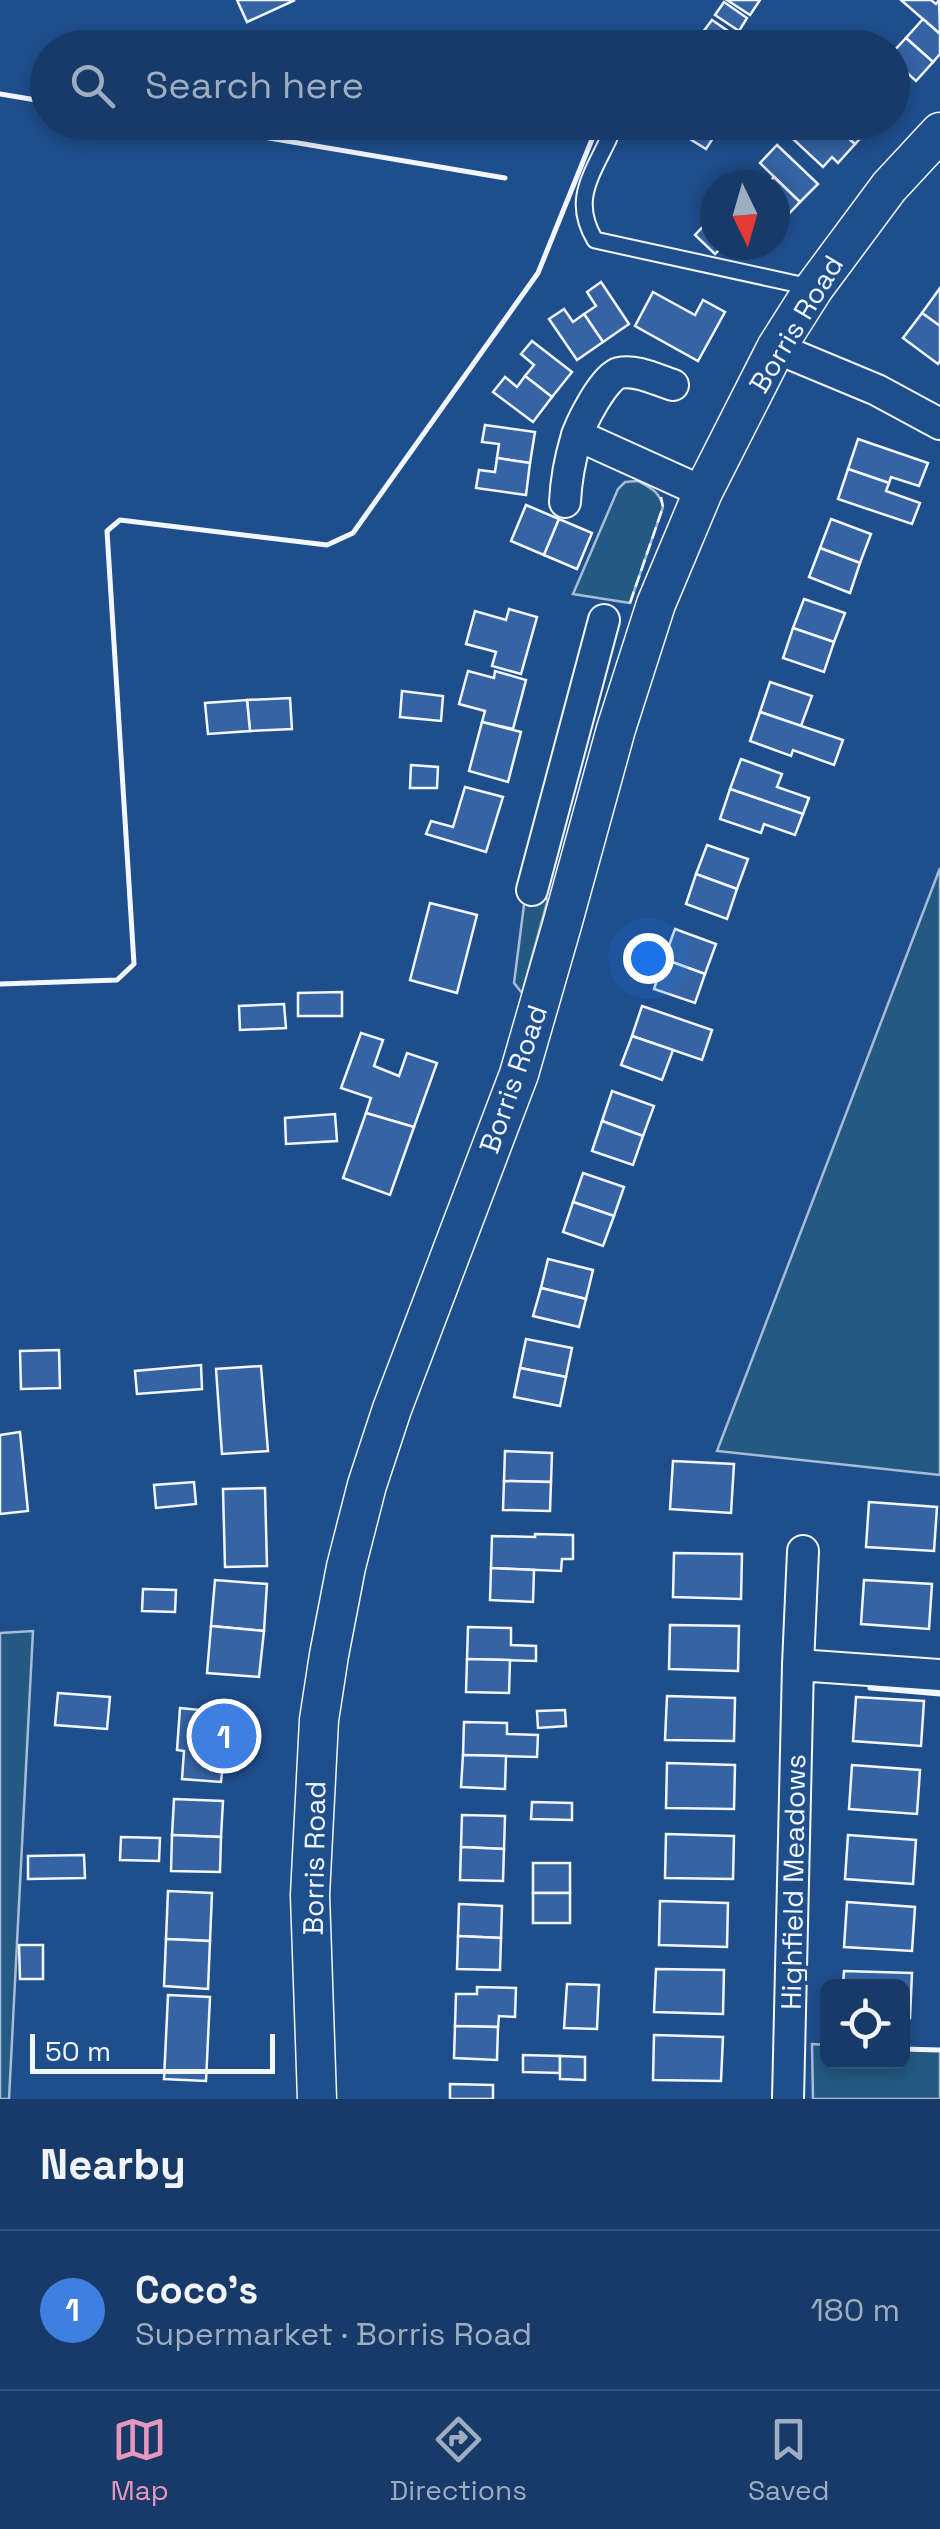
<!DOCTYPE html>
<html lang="en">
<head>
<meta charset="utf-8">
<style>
	:root { --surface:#173a69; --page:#244571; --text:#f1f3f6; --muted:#9eadc0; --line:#36547d; --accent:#e797bd }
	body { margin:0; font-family:"Space Grotesk",sans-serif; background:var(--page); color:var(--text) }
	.controls { position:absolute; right:30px; bottom:30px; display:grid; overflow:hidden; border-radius:15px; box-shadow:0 5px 15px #0003 }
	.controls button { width:90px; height:90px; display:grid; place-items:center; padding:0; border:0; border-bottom:2px solid var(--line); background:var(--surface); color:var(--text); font:50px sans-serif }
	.compass { position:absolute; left:700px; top:170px; width:90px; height:90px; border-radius:50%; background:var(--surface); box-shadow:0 5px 15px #0003; rotate:175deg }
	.scale { position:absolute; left:30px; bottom:25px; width:245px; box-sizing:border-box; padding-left:10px; border:5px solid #f2f6ff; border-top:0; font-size:28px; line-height:35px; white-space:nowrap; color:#f2f6ff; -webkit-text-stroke:8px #1f4e8c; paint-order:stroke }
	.you { position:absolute; left:648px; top:958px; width:35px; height:35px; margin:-25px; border:8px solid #fff; border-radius:50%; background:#1a73e8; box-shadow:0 0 0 15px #1a73e833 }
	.badge { display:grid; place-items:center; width:65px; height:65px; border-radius:50%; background:var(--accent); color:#fff; font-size:32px; font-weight:700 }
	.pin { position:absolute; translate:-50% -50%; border:5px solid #fff; box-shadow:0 2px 10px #0006 }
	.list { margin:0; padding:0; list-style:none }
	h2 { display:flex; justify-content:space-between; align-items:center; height:130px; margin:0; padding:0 40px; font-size:42px }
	h2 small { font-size:32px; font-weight:400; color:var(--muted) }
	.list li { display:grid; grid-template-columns:65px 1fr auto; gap:30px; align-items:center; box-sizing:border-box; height:160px; padding:0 40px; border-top:2px solid var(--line) }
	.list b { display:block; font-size:38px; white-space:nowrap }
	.list p { margin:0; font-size:32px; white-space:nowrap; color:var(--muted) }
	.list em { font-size:32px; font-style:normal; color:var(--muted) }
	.icon { flex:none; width:55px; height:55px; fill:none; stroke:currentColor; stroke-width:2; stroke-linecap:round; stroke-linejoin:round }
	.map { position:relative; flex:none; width:940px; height:2099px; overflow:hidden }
	.search { position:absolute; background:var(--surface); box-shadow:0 5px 15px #0003; left:30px; right:30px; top:30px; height:110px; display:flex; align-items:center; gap:25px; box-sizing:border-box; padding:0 35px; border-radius:55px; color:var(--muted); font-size:38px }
	.sheet { height:290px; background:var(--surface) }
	nav { display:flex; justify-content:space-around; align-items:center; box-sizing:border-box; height:140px; border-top:2px solid var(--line); background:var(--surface); font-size:28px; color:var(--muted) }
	nav a { display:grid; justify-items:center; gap:5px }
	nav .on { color:var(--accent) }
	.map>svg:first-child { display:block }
	.green { fill:#245a82; stroke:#a8bbd7; stroke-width:2.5 }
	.building { fill:#3563a3; stroke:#f2f6ff; stroke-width:2.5 }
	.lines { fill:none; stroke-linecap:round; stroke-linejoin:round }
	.service-casing { stroke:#f2f6ff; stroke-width:19 }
	.minor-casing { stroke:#f2f6ff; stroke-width:34 }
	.tertiary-casing { stroke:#f2f6ff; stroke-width:41 }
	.service { stroke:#1f4e8c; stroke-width:15 }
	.minor { stroke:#1f4e8c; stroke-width:30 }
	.tertiary { stroke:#1f4e8c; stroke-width:38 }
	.fence { stroke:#f2f6ff; stroke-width:2.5; stroke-dasharray:12 5; stroke-linecap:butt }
	.wall { stroke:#f2f6ff; stroke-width:5 }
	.labels { text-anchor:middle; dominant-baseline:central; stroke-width:8; stroke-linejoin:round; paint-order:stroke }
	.street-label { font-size:28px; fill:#f2f6ff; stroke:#1f4e8c }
</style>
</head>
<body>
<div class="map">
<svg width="940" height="2099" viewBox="0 0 940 2099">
	<rect width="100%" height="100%" fill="#1f4e8c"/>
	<!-- green -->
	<g class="green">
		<path d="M638 481C651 488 660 492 663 507L630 603 573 594 618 489 625 482Z"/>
		<polygon points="940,868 940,1475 717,1451"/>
		<polygon points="525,897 548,899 522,993 514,983"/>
		<polygon points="33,1631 9,2099 0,2099 0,1633"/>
		<polygon points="812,2044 827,2045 828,2062 902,2062 903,2049 940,2050 940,2099 813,2099"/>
	</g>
	<!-- building -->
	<g class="building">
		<polygon points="237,0 295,0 247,22"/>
		<polygon points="727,0 760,0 750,15"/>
		<polygon points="901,0 931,0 936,4 939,0 940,34"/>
		<polygon points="724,2 747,18 739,31 715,15"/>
		<polygon points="923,19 940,34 940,54 933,62 906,38"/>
		<polygon points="712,20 750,46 749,48 718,48 700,36"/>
		<polygon points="906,38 933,62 916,81 892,59 892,53"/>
		<polygon points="671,122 713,122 720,127 706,149 669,126"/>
		<polygon points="783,122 807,122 817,132 826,122 831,122 855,144 838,163 832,157 823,167 779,126"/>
		<polygon points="831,122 868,122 872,126 855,144"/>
		<polygon points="777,145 818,184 800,202 760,163"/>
		<polygon points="774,177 800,202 783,220 775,212 775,185 766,185"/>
		<polygon points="715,214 715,245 724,245 715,254 695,235"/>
		<polygon points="601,282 629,324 603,342 584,314 596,306 587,292"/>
		<polygon points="940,288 940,326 922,313"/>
		<polygon points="653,292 695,315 703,300 725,312 698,361 635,326"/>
		<polygon points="564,309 573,322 584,314 603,342 577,360 549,319"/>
		<polygon points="922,313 940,326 940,361 938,364 903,338"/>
		<polygon points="532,341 572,372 552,397 525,376 534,365 521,354"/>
		<polygon points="525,376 552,397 533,422 493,392 505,377 517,387"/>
		<polygon points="485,425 535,432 530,463 497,458 499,444 482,442"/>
		<polygon points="858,439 928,463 919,486 891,477 889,483 848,469"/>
		<polygon points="497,458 530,463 526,495 476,488 479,470 495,472"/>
		<polygon points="848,469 889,483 886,491 920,503 912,524 838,499"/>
		<polygon points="526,505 559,519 544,555 511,541"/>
		<polygon points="559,519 592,533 577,569 544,555"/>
		<polygon points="831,519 871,534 860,563 820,548"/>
		<polygon points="820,548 860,563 850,593 809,577"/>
		<polygon points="804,599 845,613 834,642 793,628"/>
		<polygon points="509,609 537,617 521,674 492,666 496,652 466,644 475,611 506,620"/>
		<polygon points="793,628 834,642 824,672 783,658"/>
		<polygon points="468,671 494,678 495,671 526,680 513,729 482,722 485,711 459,704"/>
		<polygon points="770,682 812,696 801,726 760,712"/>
		<polygon points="402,691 443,696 441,721 400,717"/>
		<polygon points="290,698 292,729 250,731 247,700"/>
		<polygon points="247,700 250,731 208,734 205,703"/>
		<polygon points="760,712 843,740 834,765 793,750 791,756 750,741"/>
		<polygon points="482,722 521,732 508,782 469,771"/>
		<polygon points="741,759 782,774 777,787 809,798 803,814 730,789"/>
		<polygon points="411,765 438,767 437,788 410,788"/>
		<polygon points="465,787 503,797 486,852 426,834 431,821 453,827"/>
		<polygon points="730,789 803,814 795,835 764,824 761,833 720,819"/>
		<polygon points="707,845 748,859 737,889 696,874"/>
		<polygon points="696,874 737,889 727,919 686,904"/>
		<polygon points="430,903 477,915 457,993 410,980"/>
		<polygon points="675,929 716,944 705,974 664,959"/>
		<polygon points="664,959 705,974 695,1003 654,989"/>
		<polygon points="342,992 342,1016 298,1016 298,993"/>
		<polygon points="284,1004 286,1028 240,1030 239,1006"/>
		<polygon points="642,1006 712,1030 702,1060 632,1036"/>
		<polygon points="361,1033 383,1040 374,1066 399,1076 407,1053 437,1063 414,1127 366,1113 371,1098 341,1088"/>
		<polygon points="632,1036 673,1050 662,1080 621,1065"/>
		<polygon points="612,1091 654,1106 643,1136 602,1121"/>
		<polygon points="366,1113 414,1127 390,1195 343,1178"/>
		<polygon points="335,1114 337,1141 286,1144 285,1118"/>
		<polygon points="602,1121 643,1136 633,1165 592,1151"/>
		<polygon points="583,1173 624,1187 614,1216 573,1202"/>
		<polygon points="573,1202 614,1216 603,1246 563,1232"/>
		<polygon points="548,1259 593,1270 586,1299 541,1288"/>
		<polygon points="541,1288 586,1299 579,1327 533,1316"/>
		<polygon points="526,1339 572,1348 566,1377 520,1368"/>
		<polygon points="59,1350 60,1388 21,1389 20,1351"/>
		<polygon points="201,1365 202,1389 137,1394 135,1371"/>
		<polygon points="261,1366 268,1451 222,1454 216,1369"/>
		<polygon points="520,1368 566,1377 560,1406 514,1397"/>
		<polygon points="20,1432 28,1511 0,1514 0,1435"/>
		<polygon points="505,1451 552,1453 551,1482 504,1481"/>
		<polygon points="673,1461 734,1464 731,1513 670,1509"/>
		<polygon points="504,1481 551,1482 550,1511 503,1510"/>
		<polygon points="194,1482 196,1504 156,1508 154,1485"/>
		<polygon points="265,1488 267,1566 225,1567 223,1489"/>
		<polygon points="869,1502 937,1507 934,1551 866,1547"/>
		<polygon points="535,1534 573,1535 573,1559 562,1559 561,1571 491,1568 492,1536 535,1537"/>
		<polygon points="674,1553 742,1554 741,1599 673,1597"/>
		<polygon points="491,1568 534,1570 533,1602 490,1600"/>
		<polygon points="215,1580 267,1584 264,1631 211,1626"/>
		<polygon points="864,1580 932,1584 929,1629 861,1624"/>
		<polygon points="143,1589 176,1590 175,1612 142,1611"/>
		<polygon points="670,1625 739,1626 738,1671 669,1669"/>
		<polygon points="211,1626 264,1631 259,1677 207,1673"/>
		<polygon points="468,1627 511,1628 511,1645 536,1646 536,1661 467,1659"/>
		<polygon points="467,1659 510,1660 509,1693 466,1692"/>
		<polygon points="58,1693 110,1697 107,1729 55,1725"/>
		<polygon points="667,1696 735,1698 734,1741 665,1740"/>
		<polygon points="856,1697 924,1701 921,1746 853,1741"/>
		<polygon points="180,1708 240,1714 236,1755 224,1754 221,1782 182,1779 184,1751 177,1750"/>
		<polygon points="565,1710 566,1726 538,1728 537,1711"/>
		<polygon points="464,1722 507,1723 507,1734 538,1735 537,1757 463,1755"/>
		<polygon points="463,1755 506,1756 505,1789 461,1787"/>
		<polygon points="667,1763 735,1765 734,1809 666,1808"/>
		<polygon points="852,1765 920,1770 917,1814 849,1809"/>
		<polygon points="174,1799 223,1801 221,1837 172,1835"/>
		<polygon points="532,1802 572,1803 572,1820 531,1819"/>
		<polygon points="462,1815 505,1816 504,1849 461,1847"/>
		<polygon points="666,1834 734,1836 733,1879 665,1878"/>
		<polygon points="172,1835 221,1837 220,1872 171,1871"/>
		<polygon points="848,1835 916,1840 913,1884 845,1879"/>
		<polygon points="121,1837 160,1838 159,1861 120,1860"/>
		<polygon points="461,1847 504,1849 503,1881 460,1880"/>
		<polygon points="84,1855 85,1878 28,1879 28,1856"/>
		<rect x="533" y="1863" width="37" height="30"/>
		<polygon points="168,1891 212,1893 210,1941 166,1939"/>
		<rect x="533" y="1893" width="37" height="30"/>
		<polygon points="660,1901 728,1903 727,1947 659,1945"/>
		<polygon points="847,1902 915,1907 912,1951 844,1947"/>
		<polygon points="459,1904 502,1906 501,1938 458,1936"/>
		<polygon points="458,1936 501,1938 500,1970 457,1969"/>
		<polygon points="166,1939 210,1941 208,1989 164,1986"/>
		<polygon points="19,1945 43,1945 43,1979 20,1979"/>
		<polygon points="656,1969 724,1970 723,2014 654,2012"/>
		<polygon points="844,1971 912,1973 910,2018 902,2018 902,1986 843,1986"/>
		<polygon points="567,1984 599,1985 597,2029 564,2028"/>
		<polygon points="477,1987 516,1988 515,2017 499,2016 498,2027 455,2026 456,1994 477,1994"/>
		<polygon points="168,1995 210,1997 206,2081 164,2079"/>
		<polygon points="455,2026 498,2027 497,2060 454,2058"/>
		<polygon points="654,2035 723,2037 721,2081 653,2080"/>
		<polygon points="523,2055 560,2056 560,2073 523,2072"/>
		<polygon points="560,2056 585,2057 585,2080 560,2079"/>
		<polygon points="450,2084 493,2085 493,2099 450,2099"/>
	</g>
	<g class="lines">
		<!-- service casing -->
		<g class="service-casing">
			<path id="service" d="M609 138C592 175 571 200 595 240L810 287"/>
		</g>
		<!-- minor casing -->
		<g class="minor-casing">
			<g id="minor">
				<polyline points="776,348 877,390 940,424"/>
				<polyline points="577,435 703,492"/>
				<path d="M565 502C566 481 570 459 576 439 580 424 604 377 619 373 636 369 657 380 673 385"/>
				<polyline points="532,890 604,620"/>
				<polyline points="798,1665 803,1551"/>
				<polyline points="788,2099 798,1665 940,1675"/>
			</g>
		</g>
		<!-- tertiary casing -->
		<g class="tertiary-casing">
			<polyline id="tertiary" points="317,2099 310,1895 319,1720 329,1655 346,1567 367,1485 392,1409 519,1074 562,925 616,729 656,604 703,492 776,348 814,288 889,187 940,132"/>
		</g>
		<!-- service -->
		<use href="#service" class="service"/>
		<!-- minor -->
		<use href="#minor" class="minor"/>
		<!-- tertiary -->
		<use href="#tertiary" class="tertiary"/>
		<!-- fence -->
		<polyline class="fence" points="630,603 663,507 661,497"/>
		<!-- wall -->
		<g class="wall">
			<polyline points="0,94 48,102"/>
			<polyline points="174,122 505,178"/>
			<polyline points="0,984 117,980 134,964 107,531 120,520 327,545 353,533 538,273 599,122"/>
			<polyline points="870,1688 940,1694"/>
			<polyline points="902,2049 940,2050"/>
		</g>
	</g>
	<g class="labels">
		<!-- street labels -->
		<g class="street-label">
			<text transform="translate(796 324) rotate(-59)">Borris Road</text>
			<text transform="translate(513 1079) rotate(-71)">Borris Road</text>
			<text transform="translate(314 1858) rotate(-89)">Borris Road</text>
			<text transform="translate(793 1882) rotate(-89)">Highfield Meadows</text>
		</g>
	</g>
</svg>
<div class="controls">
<button><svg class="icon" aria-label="locate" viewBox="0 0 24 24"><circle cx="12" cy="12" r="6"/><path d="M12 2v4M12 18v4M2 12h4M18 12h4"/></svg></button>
</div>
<svg class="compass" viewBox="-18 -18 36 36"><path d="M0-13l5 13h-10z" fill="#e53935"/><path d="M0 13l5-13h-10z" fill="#9eadc0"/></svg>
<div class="scale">50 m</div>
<div class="you"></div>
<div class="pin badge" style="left:224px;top:1736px;background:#3f7fe0">1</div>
<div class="search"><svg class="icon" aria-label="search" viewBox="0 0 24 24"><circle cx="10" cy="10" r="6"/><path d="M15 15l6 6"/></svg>Search here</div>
</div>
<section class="sheet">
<h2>Nearby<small></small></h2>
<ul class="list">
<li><span class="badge" style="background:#3f7fe0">1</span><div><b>Coco's</b><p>Supermarket · Borris Road</p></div><em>180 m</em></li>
</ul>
</section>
<nav>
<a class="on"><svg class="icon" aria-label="map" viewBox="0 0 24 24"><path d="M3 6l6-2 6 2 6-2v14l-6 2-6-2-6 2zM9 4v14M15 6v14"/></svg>Map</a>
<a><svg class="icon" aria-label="directions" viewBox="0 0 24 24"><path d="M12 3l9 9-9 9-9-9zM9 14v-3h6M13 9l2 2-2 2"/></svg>Directions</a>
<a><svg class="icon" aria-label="saved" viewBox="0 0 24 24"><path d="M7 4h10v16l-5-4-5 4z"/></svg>Saved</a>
</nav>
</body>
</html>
